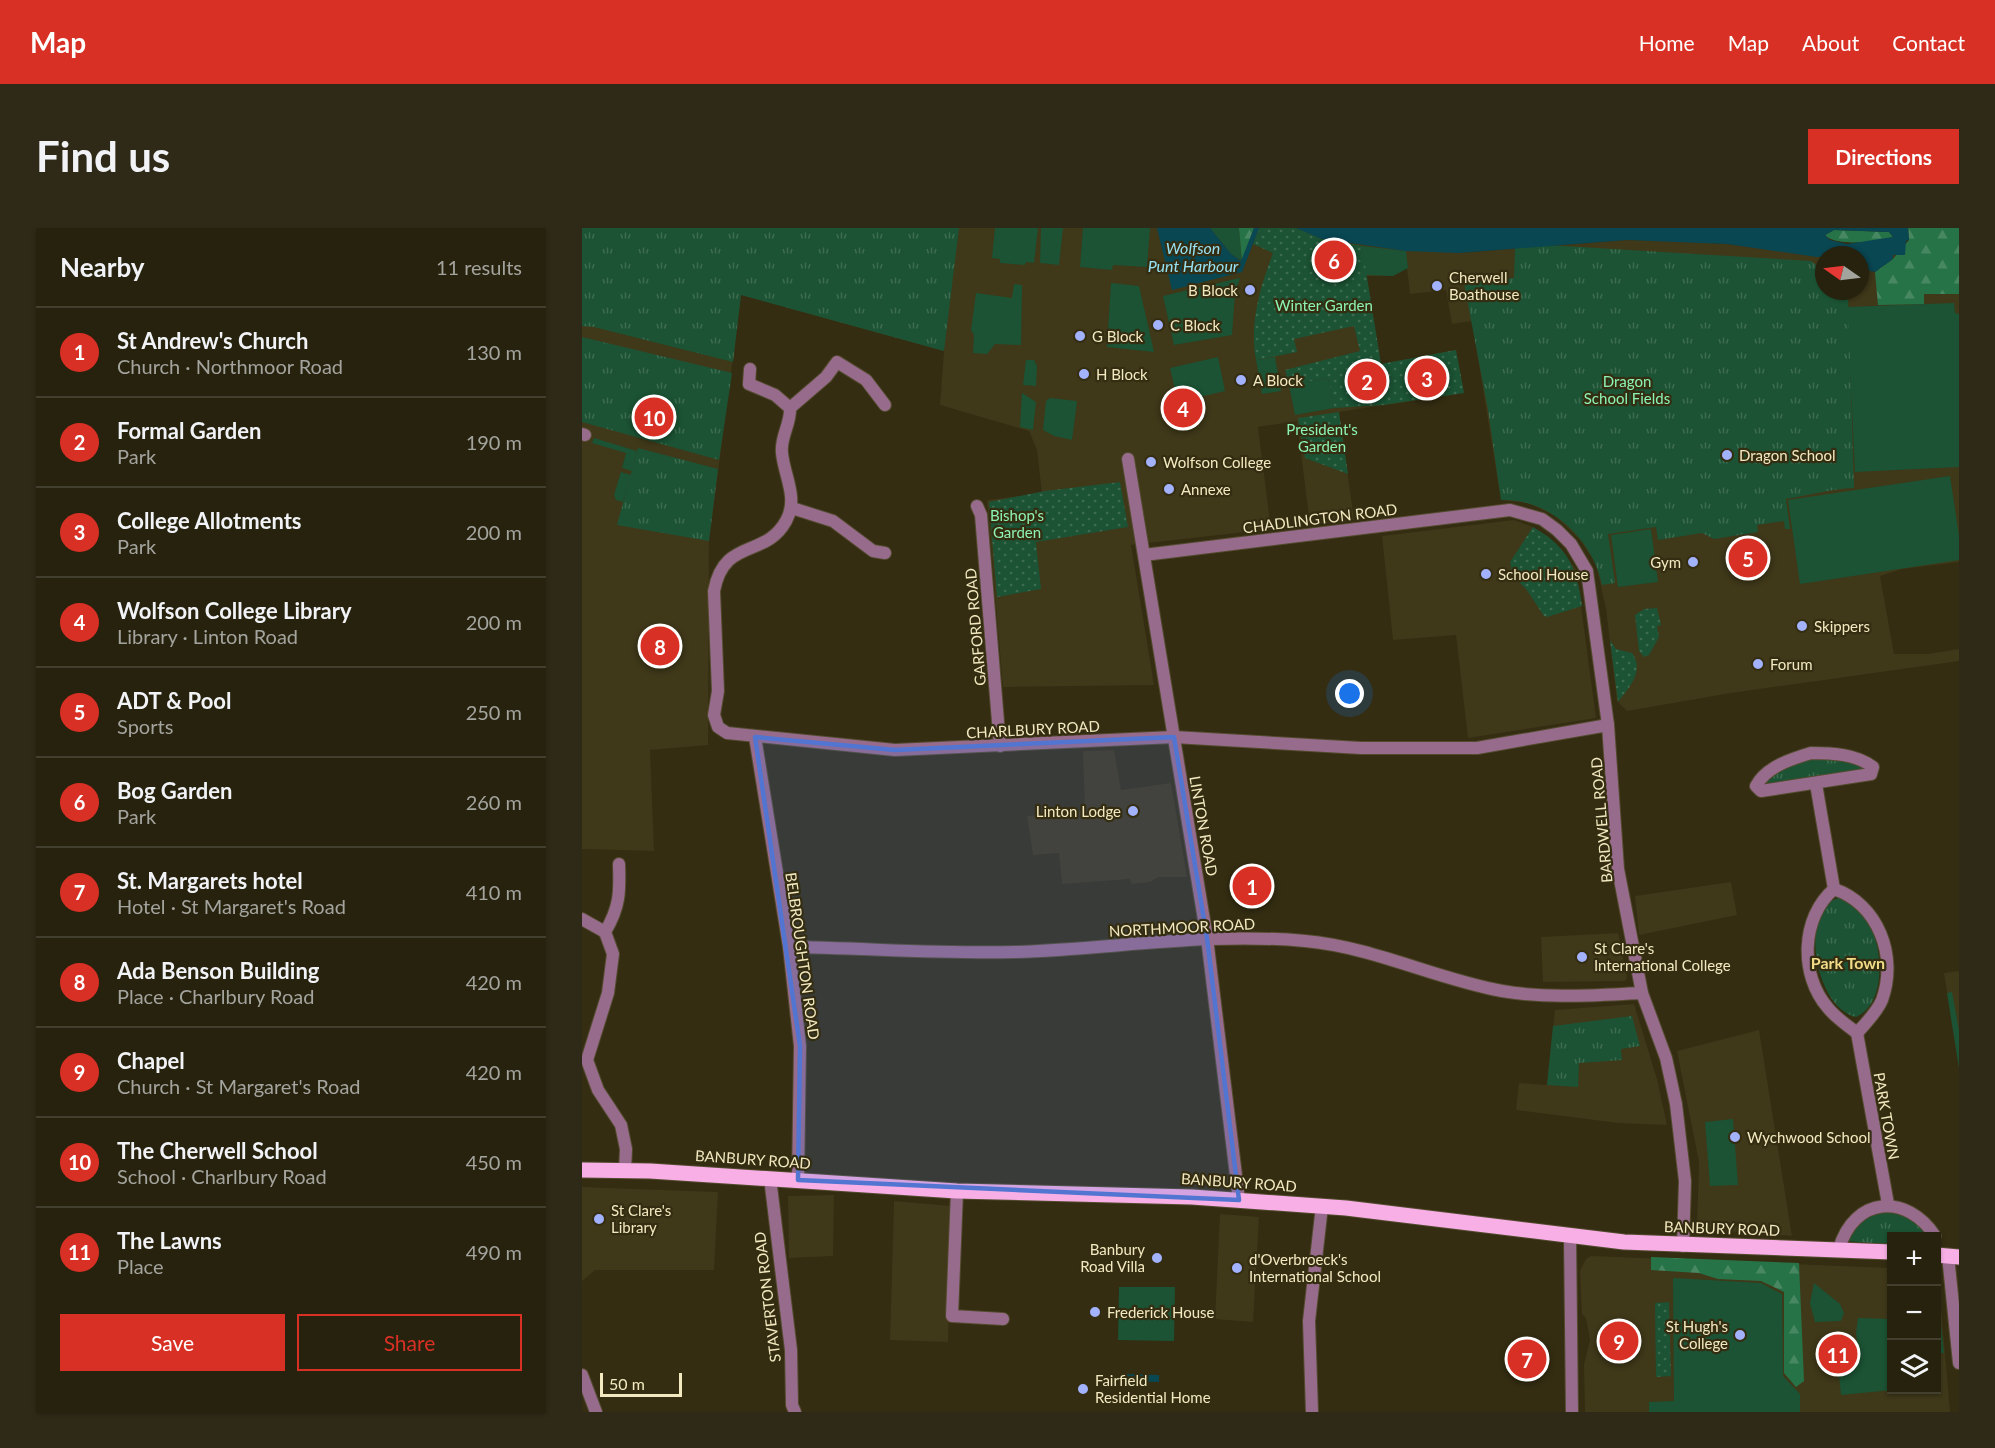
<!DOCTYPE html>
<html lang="en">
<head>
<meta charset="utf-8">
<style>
	:root { --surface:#27220e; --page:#2f2a17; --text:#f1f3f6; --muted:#a4a49e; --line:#433f2e; --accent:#d93025 }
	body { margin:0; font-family:Lato,sans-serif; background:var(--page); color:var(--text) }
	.controls { position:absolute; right:18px; bottom:18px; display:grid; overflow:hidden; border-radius:0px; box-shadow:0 2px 4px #0004 }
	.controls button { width:54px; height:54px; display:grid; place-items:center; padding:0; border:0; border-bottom:2px solid var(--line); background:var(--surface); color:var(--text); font:30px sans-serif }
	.compass { position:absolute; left:1233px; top:18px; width:54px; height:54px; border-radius:50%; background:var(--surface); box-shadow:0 2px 4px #0004; rotate:284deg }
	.scale { position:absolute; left:18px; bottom:15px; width:82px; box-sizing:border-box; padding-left:6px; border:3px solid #f3e9c0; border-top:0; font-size:16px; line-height:21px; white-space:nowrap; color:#f3e9c0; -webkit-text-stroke:4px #342d12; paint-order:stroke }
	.you { position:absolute; left:768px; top:466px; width:21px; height:21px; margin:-15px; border:4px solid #fff; border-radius:50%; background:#1a73e8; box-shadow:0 0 0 9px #1a73e833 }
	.badge { display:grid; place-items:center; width:39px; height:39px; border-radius:50%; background:var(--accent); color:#fff; font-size:20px; font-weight:700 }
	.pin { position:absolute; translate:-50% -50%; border:3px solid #fff; box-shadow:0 2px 6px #0006 }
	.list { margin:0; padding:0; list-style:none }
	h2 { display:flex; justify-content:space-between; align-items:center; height:78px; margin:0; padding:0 24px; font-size:26px }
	h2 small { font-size:20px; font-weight:400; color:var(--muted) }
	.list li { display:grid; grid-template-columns:39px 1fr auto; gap:18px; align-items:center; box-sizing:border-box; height:90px; padding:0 24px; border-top:2px solid var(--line) }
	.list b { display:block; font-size:22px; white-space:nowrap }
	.list p { margin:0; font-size:20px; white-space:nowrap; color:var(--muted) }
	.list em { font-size:20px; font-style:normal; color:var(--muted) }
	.actions { display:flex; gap:12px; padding:18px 24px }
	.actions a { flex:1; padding:14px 0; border:2px solid var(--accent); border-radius:0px; text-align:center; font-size:21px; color:var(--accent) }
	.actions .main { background:var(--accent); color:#fff }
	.icon { flex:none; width:33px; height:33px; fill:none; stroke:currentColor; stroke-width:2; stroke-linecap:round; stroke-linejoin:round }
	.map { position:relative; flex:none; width:1377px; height:1184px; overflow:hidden; border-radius:0px }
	header { display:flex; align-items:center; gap:36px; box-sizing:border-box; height:84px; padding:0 30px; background:var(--accent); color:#fff }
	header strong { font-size:28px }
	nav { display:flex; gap:33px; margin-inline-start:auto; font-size:21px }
	.intro { display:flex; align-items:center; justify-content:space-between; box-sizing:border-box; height:144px; padding:0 36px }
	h1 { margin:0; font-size:42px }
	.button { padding:15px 27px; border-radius:0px; background:var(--accent); color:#fff; font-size:21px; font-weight:700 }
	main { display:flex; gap:36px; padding:0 36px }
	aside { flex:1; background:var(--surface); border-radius:0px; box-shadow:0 2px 4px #0004 }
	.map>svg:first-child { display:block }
	.built { fill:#3f3819 }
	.grass { fill:#1b5334 }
	.forest { fill:url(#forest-firs) }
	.park { fill:url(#park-tufts) }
	.garden { fill:url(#garden-dots) }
	.water { fill:#094753; fill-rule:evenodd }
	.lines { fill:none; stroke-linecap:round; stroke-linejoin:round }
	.street-casing { stroke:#534b2e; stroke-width:14 }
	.primary-casing { stroke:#534b2e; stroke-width:17 }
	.street { stroke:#976b8c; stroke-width:12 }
	.primary { stroke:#f7afe6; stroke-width:15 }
	.marked { fill:#5275d2; fill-opacity:0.2; stroke:#5275d2; stroke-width:4.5; stroke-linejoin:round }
	.poi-dot { fill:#a3b2fd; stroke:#342d12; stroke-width:2 }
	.labels { text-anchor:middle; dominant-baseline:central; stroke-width:4.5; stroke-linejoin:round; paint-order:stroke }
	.poi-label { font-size:15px; fill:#f3e9c0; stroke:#342d12; text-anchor:start }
	.park-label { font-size:15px; fill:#8df3b3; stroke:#342d12 }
	.street-label { font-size:15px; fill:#f3e9c0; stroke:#342d12 }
	.water-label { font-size:16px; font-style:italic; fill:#96e2f4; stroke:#342d12 }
	.neighbourhood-label { font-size:16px; font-weight:bold; fill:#f2dc88; stroke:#342d12 }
</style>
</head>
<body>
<header>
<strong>Map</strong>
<nav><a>Home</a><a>Map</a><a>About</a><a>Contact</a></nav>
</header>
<div class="intro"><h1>Find us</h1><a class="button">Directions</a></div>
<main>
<aside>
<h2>Nearby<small>11 results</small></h2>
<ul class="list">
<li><span class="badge">1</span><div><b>St Andrew's Church</b><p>Church · Northmoor Road</p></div><em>130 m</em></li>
<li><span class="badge">2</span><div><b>Formal Garden</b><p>Park</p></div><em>190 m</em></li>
<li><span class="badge">3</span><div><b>College Allotments</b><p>Park</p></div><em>200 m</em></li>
<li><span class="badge">4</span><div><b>Wolfson College Library</b><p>Library · Linton Road</p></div><em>200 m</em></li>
<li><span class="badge">5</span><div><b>ADT &amp; Pool</b><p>Sports</p></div><em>250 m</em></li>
<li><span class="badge">6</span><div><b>Bog Garden</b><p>Park</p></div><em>260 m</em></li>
<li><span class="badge">7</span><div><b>St. Margarets hotel</b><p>Hotel · St Margaret's Road</p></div><em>410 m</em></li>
<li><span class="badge">8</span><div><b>Ada Benson Building</b><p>Place · Charlbury Road</p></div><em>420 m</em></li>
<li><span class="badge">9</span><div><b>Chapel</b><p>Church · St Margaret's Road</p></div><em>420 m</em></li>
<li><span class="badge">10</span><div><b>The Cherwell School</b><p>School · Charlbury Road</p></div><em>450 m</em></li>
<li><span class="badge">11</span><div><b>The Lawns</b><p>Place</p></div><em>490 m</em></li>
</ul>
<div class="actions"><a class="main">Save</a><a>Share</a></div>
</aside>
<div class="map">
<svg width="1377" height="1184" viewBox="0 0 1377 1184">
	<defs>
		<pattern id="forest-firs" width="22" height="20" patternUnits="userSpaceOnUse" patternTransform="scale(1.5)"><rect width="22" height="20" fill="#277348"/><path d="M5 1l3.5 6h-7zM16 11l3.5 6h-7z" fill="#478761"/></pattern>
		<pattern id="park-tufts" width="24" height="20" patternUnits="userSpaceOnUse" patternTransform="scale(1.5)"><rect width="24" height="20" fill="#1b5334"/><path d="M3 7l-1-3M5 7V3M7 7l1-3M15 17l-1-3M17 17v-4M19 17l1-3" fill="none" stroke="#3d6c50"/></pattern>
		<pattern id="garden-dots" width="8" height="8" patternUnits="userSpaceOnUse" patternTransform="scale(1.5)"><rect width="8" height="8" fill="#1b5334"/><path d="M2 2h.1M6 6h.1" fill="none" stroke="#3d6c50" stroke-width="1.8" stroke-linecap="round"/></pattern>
	</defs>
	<rect width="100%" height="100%" fill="#342d12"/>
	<!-- built -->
	<g class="built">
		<polygon points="0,0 781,0 877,25 1045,12 1093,13 1145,16 1242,29 1242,63 1278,63 1278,41 1293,44 1327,12 1326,0 1377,0 1377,334 1320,341 1298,348 1312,426 1346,426 1377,421 1377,433 1149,465 1045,483 1035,473 1024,381 1014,336 998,312 973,288 946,275 919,272 890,93 870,96 864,62 828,66 825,40 811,48 784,48 799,136 874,122 882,165 757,184 772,292 728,297 715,193 676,199 689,301 549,317 572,457 421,459 405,272 460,266 455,222 447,203 358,177 362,123 159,67 127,313 126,517 68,522 72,623 0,621"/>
		<polygon points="932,292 951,299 967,309 994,341 1014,490 886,510 874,407 811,412 800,308"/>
		<polygon points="532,522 539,562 589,555 605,649 576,649 568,654 549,656 548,651 480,656 477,625 451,627 445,588 503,583 501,523"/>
		<polygon points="1149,654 1155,687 1057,707 1053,668"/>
		<polygon points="1036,705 1045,749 1043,753 961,754 959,709"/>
		<polygon points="1377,743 1377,840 1362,745"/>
		<polygon points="1052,776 1075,851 1085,897 1036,895 934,882 937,855 965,857 973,782"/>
		<polygon points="1177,802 1210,1008 1115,1001 1117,934 1095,823"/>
		<polygon points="0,959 136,964 132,1042 13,1042 0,1053"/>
		<polygon points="252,967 251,1028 207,1030 206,968"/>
		<polygon points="312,973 369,978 366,1114 308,1112"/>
		<polygon points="638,986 677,989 671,1094 633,1091"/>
		<polygon points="1009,1028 1309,1040 1310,1162 1354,1162 1356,1043 1368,1184 1003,1184 1002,1137 1008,1112 1004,1090 1000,1086 998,1043 1004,1031"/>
	</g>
	<!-- grass -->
	<g class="grass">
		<polygon points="413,0 456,0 452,35 444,34 443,37 418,35 418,31 410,30"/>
		<polygon points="459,0 481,0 477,37 458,35"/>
		<polygon points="501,0 568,0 565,39 531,37 530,42 498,39"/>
		<polygon points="628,0 657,0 660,33 649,26"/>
		<polygon points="780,18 824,23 826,40 811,48 784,47"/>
		<polygon points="658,50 653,65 650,107 592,117 581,68"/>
		<polygon points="529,55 557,58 572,124 525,119"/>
		<polygon points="432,56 440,57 439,117 413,116 405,126 391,125 392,107 389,102 394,65 430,70"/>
		<polygon points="1372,75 1373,85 1377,86 1377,239 1273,244 1265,79"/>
		<polygon points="636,129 643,163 596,174 588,140"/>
		<polygon points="693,129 699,163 680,166 674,132"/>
		<polygon points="444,132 452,132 455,138 454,158 441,157"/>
		<polygon points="746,150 752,180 713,187 707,157"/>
		<polygon points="440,165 454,174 451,202 438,199"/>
		<polygon points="468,170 495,173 490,212 472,208 461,202 464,173"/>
		<polygon points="12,210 55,223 50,243 40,240 44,225 10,215"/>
		<polygon points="39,244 49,247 41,274 34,272 32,267"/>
		<polygon points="1368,248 1377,308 1377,332 1218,356 1206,272"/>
		<polygon points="1069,301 1076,354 1036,359 1029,307"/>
		<polygon points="1370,764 1377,802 1377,840 1365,765"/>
		<polygon points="1151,891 1156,957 1128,958 1123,894"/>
		<polygon points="1091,1050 1179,1055 1200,1066 1201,1148 1218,1166 1218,1184 1067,1184 1067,1174 1092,1173"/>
		<polygon points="1354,1050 1362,1125 1354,1125"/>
		<polygon points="1232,1055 1258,1076 1262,1085 1259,1093 1233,1094 1228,1075"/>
		<polygon points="537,1059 593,1059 592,1113 536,1112"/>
		<polygon points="1276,1090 1309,1091 1309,1136 1306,1136 1310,1162 1259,1167 1257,1147 1267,1145 1265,1130 1269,1122 1276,1119 1274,1105"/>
	</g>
	<!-- forest -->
	<g class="forest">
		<polygon points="657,0 672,0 660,33"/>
		<polygon points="1326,0 1377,0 1377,66 1342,66 1342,76 1296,77 1293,44 1311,31 1327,12"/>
		<path d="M1252 2 1307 4 1311 9C1296 14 1253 19 1243 7Z"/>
		<polygon points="1069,1029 1217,1035 1222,1153 1214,1159 1202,1145 1202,1064 1179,1053 1136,1051 1117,1045 1069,1042"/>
	</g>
	<!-- park -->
	<g class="park">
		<polygon points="0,0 377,0 362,123 159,67 151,134 12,99 0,98"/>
		<path d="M965 17 1229 33 1242 44V63H1263L1266 66 1272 260C1250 261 1227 267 1204 271L1208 301H1203L1202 293 1175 297 1176 304 1132 311 1120 305 1076 312 1074 299 1026 306 1033 355 1020 357C1011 311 967 270 919 272L906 182 882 55 932 50 933 18Z"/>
		<polygon points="0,109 150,145 137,232 0,194"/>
		<polygon points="56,220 136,241 127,313 35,297"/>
		<polygon points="1235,528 1283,538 1281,544 1184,560 1181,555 1189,545"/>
		<path d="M1260 669C1266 673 1274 677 1279 683 1301 706 1308 775 1274 789 1232 780 1215 676 1260 669Z"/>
		<polygon points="1050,788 1058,818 1039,821 1040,832 997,835 996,859 965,857 971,798"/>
		<path d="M1305 982 1319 983 1349 1008H1310L1309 1017 1266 1013C1275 995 1286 987 1305 982Z"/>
	</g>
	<!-- garden -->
	<g class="garden">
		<path d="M677 0H714L740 11 780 18 799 136 874 122 882 165 801 177 752 180 746 150 707 157 703 142 778 123 772 98 712 111 715 124 674 132C667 96 678 59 691 25L671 16Z"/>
		<polygon points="757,184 766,246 723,230 716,190"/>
		<polygon points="538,254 546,299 454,314 459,361 415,369 407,274 463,263"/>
		<path d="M951 299C987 320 995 340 1000 378L965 389 962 388 944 361 931 348 928 334Z"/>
		<polygon points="1075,380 1079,397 1075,398 1077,409 1067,427 1062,429 1057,423 1053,387 1062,381"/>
		<path d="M1028 412 1034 421 1050 425C1063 443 1047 460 1036 474Z"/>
		<polygon points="1087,1074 1089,1148 1074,1149 1073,1075"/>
	</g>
	<!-- water -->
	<g class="water">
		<polygon points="575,0 628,0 649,26 659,33 672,0 677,0 660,44 590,62"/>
		<path d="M714 0H1326L1327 12 1324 13 1323 27H1311V31L1293 44 1278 41V27L1235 29 1145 16 1045 12 877 25 824 23 740 11ZM1252 2 1307 4 1311 9 1265 16 1248 12 1243 7Z"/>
		<polygon points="539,1146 577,1147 577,1154 539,1153"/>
	</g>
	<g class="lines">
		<!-- street casing -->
		<g class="street-casing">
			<g id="street">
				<path d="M168 141 167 156 193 167 208 180C209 196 198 209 200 225 202 248 217 270 204 293 183 331 142 309 132 363L136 463 132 487 136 499 145 505 313 522 592 509 779 520H895L1026 497"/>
				<polyline points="208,180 244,149 255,134 284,152 303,177"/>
				<polyline points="0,206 3,207"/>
				<polyline points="546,231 625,710 657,972"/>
				<polyline points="395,278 399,287 418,518"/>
				<polyline points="210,280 251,293 291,323 303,325"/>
				<polyline points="562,327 928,282 960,291 975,302 989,316 1005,343 1026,497 1036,641 1060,765 1084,830 1094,876 1103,953 1101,1018"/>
				<polyline points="173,509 207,719 218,818 216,952"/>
				<path d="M1229 525C1250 525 1274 526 1291 539L1289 546 1179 563 1174 558C1184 539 1209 531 1229 525Z"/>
				<polyline points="1234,556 1252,661"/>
				<path d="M37 636C38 664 38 679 23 704L31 726 26 765 5 832 16 862 39 897 44 921 43 942"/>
				<path d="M1252 661C1296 676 1316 728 1300 772 1295 784 1284 795 1275 805 1265 797 1254 790 1246 780 1217 747 1219 689 1252 661Z"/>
				<polyline points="0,691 23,704"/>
				<path d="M207 719C282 720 358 726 433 724 530 721 625 704 723 713 791 719 854 751 920 763 966 771 1014 767 1060 765"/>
				<polyline points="1275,805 1306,976"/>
				<polyline points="188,950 209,1122 210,1177 213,1184"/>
				<polyline points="375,963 370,1088 421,1091"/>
				<polyline points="988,1009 990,1184"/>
				<path d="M1257 1021C1272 968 1325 965 1353 1008"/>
				<polyline points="1366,1028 1377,1135"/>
				<polyline points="0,1147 14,1184"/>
				<polyline points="730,1184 727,1093 740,978"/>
			</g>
		</g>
		<!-- primary casing -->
		<g class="primary-casing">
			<g id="primary">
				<polyline points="0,942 68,943 375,963 610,969 764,980 1042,1014 1310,1024"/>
				<polyline points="1354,1027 1377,1029"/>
			</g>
		</g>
		<!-- street -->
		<use href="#street" class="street"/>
		<!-- primary -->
		<use href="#primary" class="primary"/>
	</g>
	<!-- marked area -->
	<path class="marked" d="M173 509 313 522 592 509 625 710 657 972 216 952 218 818Z"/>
	<!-- markers -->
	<g class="poi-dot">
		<circle cx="855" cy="58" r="6"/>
		<circle cx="668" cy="62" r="6"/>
		<circle cx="576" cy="97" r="6"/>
		<circle cx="498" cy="108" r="6"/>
		<circle cx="502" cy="146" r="6"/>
		<circle cx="659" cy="152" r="6"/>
		<circle cx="1145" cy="227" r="6"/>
		<circle cx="569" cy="234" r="6"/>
		<circle cx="587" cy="261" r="6"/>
		<circle cx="1111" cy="334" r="6"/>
		<circle cx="904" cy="346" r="6"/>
		<circle cx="1220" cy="398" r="6"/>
		<circle cx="1176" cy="436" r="6"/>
		<circle cx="551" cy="583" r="6"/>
		<circle cx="1000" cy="729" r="6"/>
		<circle cx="1153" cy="909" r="6"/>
		<circle cx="17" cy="991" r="6"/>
		<circle cx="575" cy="1030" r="6"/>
		<circle cx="655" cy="1040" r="6"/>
		<circle cx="513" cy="1084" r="6"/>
		<circle cx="1158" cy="1107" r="6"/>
		<circle cx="501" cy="1161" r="6"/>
	</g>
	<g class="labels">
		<!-- poi labels -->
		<g class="poi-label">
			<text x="867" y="49">Cherwell<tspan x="867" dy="17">Boathouse</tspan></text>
			<text x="656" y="62" text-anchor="end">B Block</text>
			<text x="588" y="97">C Block</text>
			<text x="510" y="108">G Block</text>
			<text x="514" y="146">H Block</text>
			<text x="671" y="152">A Block</text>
			<text x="1157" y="227">Dragon School</text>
			<text x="581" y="234">Wolfson College</text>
			<text x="599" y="261">Annexe</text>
			<text x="1099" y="334" text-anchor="end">Gym</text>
			<text x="916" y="346">School House</text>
			<text x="1232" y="398">Skippers</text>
			<text x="1188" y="436">Forum</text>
			<text x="539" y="583" text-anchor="end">Linton Lodge</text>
			<text x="1012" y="720">St Clare's<tspan x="1012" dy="17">International College</tspan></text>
			<text x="1165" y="909">Wychwood School</text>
			<text x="29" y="982">St Clare's<tspan x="29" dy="17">Library</tspan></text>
			<text x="563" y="1021" text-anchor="end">Banbury<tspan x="563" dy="17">Road Villa</tspan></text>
			<text x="667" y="1031">d'Overbroeck's<tspan x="667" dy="17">International School</tspan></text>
			<text x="525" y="1084">Frederick House</text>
			<text x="1146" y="1098" text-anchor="end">St Hugh's<tspan x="1146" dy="17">College</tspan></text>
			<text x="513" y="1152">Fairfield<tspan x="513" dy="17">Residential Home</tspan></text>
		</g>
		<!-- park labels -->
		<g class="park-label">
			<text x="742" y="77">Winter Garden</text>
			<text x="1045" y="153">Dragon<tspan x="1045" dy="17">School Fields</tspan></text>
			<text x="740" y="201">President's<tspan x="740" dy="17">Garden</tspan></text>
			<text x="435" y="287">Bishop's<tspan x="435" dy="17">Garden</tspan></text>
		</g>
		<!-- street labels -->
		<g class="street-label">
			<text transform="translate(738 290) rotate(-7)">CHADLINGTON ROAD</text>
			<text transform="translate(393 399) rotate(-95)">GARFORD ROAD</text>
			<text transform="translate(451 501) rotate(-3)">CHARLBURY ROAD</text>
			<text transform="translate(1019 592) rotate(-95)">BARDWELL ROAD</text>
			<text transform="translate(622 598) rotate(80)">LINTON ROAD</text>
			<text transform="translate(600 699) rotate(-3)">NORTHMOOR ROAD</text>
			<text transform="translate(221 728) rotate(82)">BELBROUGHTON ROAD</text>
			<text transform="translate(1305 888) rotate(80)">PARK TOWN</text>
			<text transform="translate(171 931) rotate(4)">BANBURY ROAD</text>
			<text transform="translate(657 954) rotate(4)">BANBURY ROAD</text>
			<text transform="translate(1140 1000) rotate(2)">BANBURY ROAD</text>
			<text transform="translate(185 1069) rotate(-97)">STAVERTON ROAD</text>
		</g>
		<!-- water labels -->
		<g class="water-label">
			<text x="611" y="19">Wolfson<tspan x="611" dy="18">Punt Harbour</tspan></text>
		</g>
		<!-- neighbourhood labels -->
		<g class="neighbourhood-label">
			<text x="1266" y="734">Park Town</text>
		</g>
	</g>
</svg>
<div class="controls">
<button>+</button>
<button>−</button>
<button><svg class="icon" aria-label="layers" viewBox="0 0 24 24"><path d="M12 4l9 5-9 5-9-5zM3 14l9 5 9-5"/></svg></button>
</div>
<svg class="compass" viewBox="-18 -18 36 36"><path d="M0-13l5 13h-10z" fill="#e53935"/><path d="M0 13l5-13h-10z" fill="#a4a49e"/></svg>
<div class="scale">50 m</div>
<div class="you"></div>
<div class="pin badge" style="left:670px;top:658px">1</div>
<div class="pin badge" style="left:785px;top:153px">2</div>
<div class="pin badge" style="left:845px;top:150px">3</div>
<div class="pin badge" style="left:601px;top:180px">4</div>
<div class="pin badge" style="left:1166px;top:330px">5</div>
<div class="pin badge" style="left:752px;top:32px">6</div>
<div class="pin badge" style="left:945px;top:1131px">7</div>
<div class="pin badge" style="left:78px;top:418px">8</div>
<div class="pin badge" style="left:1037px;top:1113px">9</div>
<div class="pin badge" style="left:72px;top:189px">10</div>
<div class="pin badge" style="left:1256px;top:1126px">11</div>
</div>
</main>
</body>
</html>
